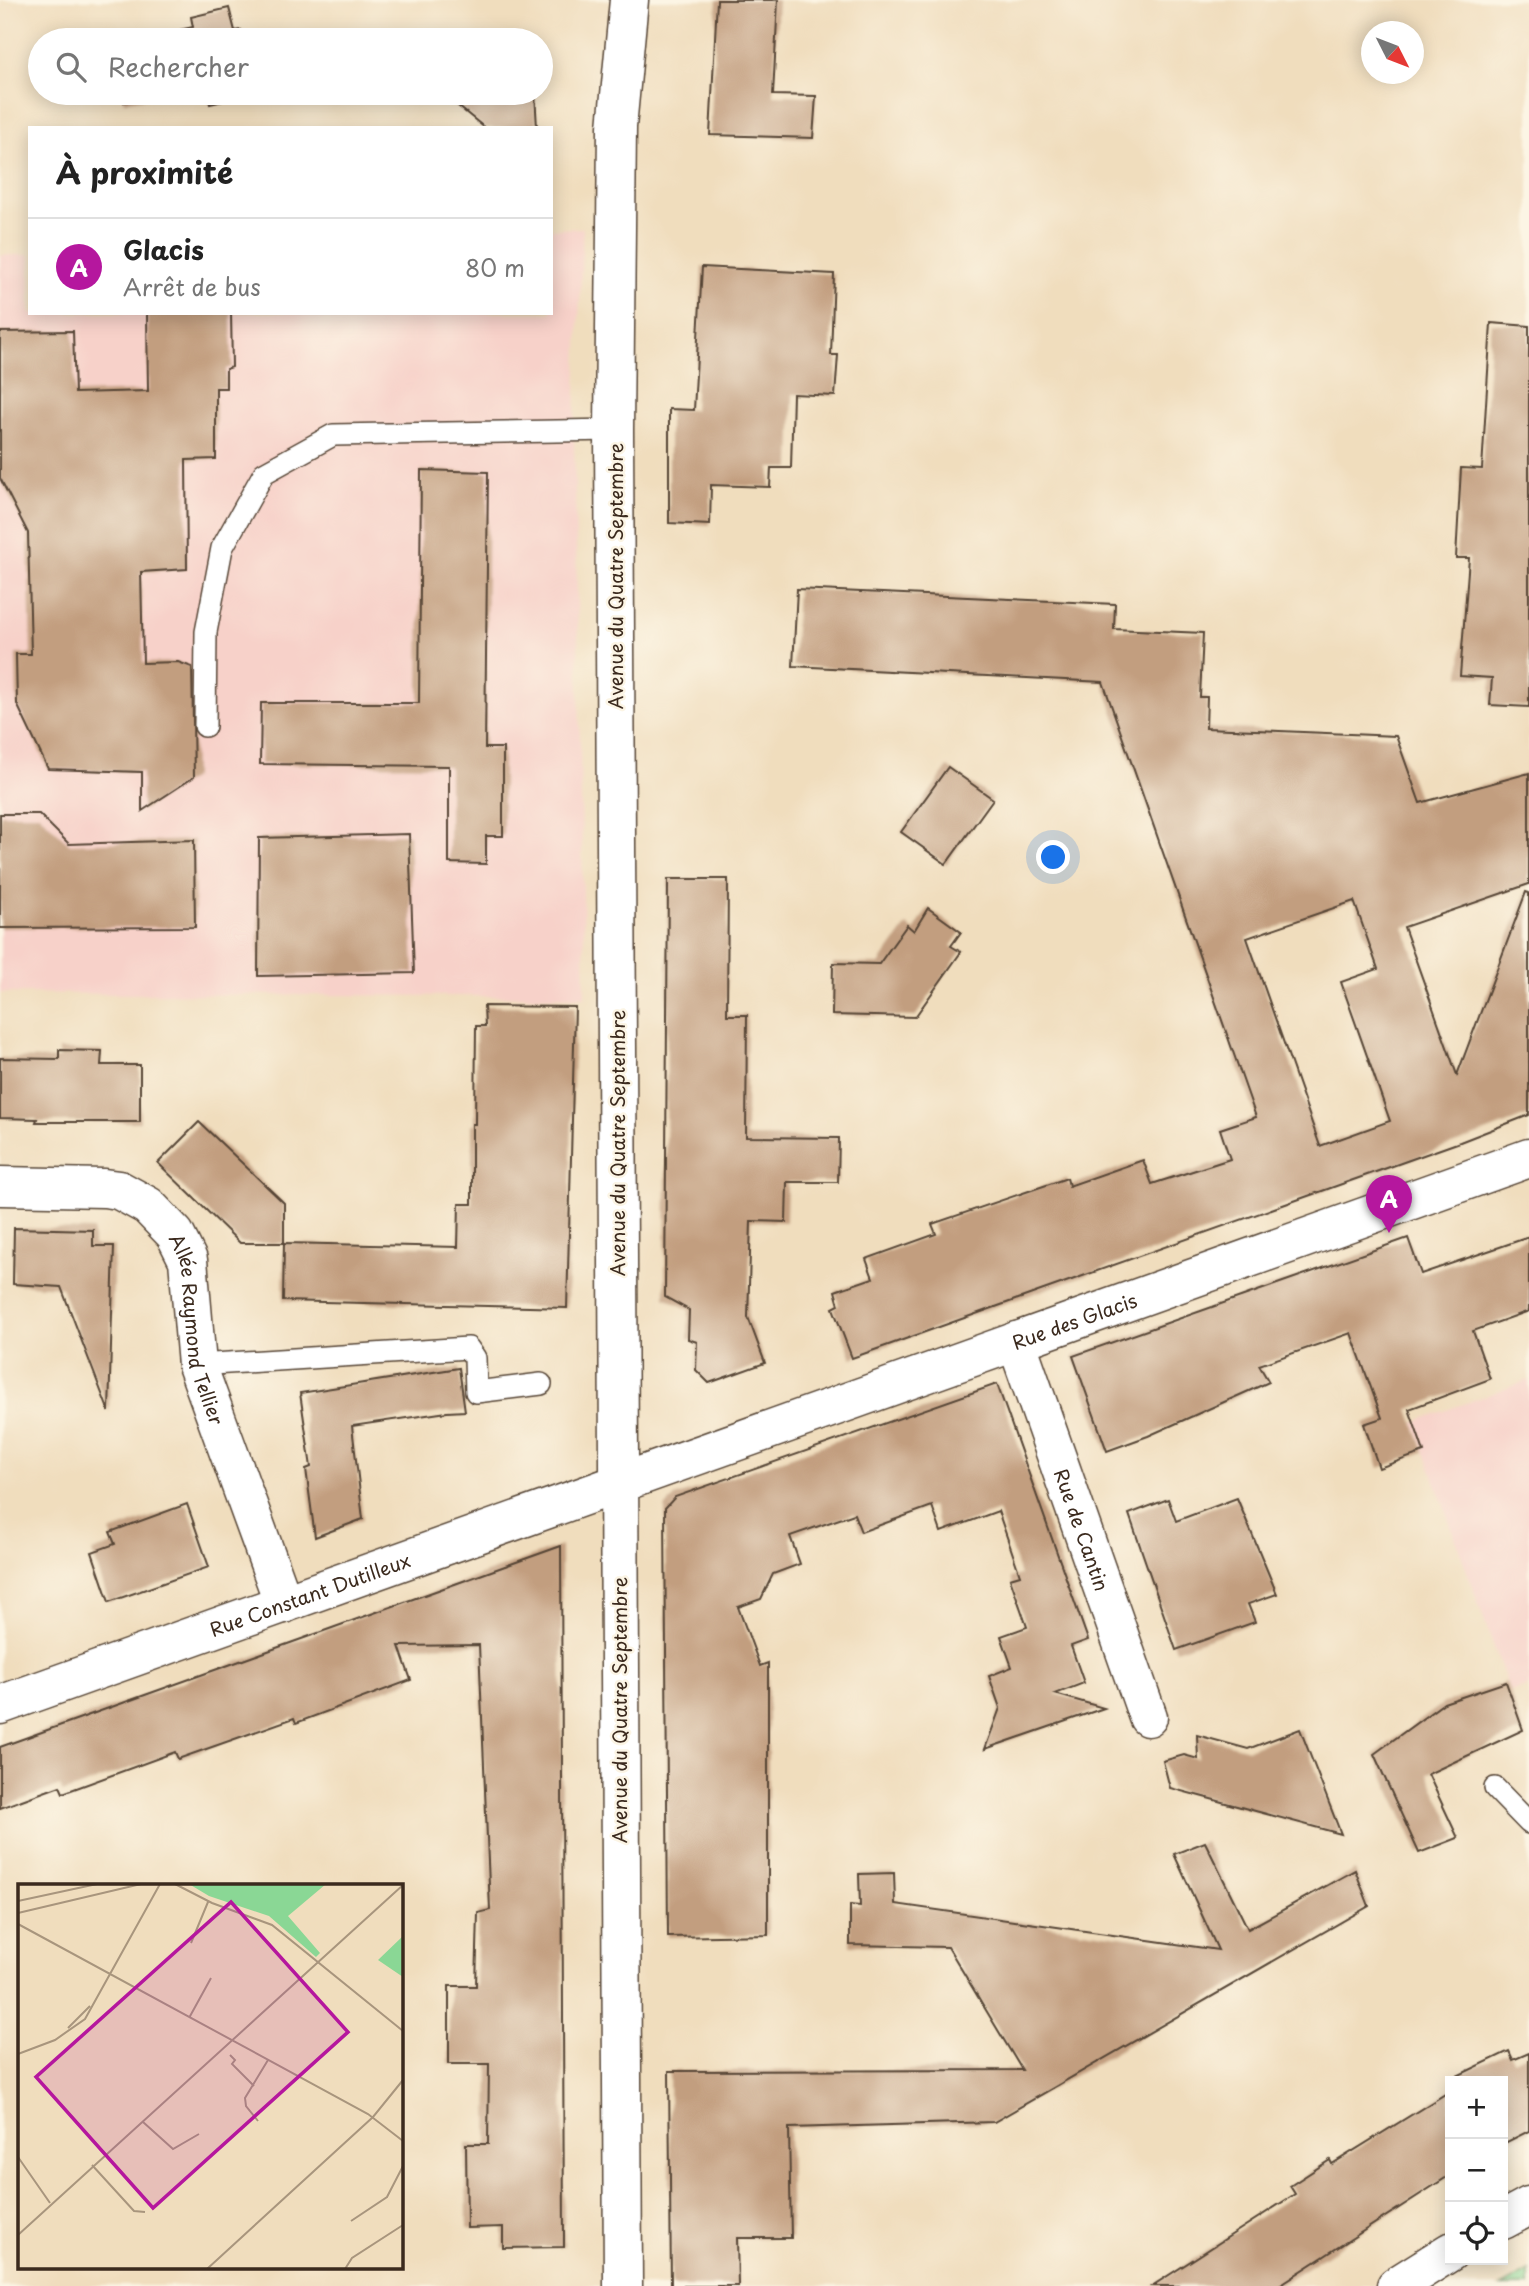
<!DOCTYPE html>
<html lang="fr">
<head>
<meta charset="utf-8">
<style>
	:root { --surface:#fff; --page:#f2f2f2; --text:#222; --muted:#767676; --line:#e0e0e0; --accent:#b5179e }
	body { margin:0; font-family:"Playpen Sans",sans-serif; background:var(--page); color:var(--text) }
	.controls { position:absolute; right:21px; bottom:21px; display:grid; overflow:hidden; border-radius:0px; box-shadow:0 4px 18px #0003 }
	.controls button { width:63px; height:63px; display:grid; place-items:center; padding:0; border:0; border-bottom:2px solid var(--line); background:var(--surface); color:var(--text); font:35px sans-serif }
	.compass { position:absolute; left:1361px; top:21px; width:63px; height:63px; border-radius:50%; background:var(--surface); box-shadow:0 4px 18px #0003; rotate:132deg }
	.you { position:absolute; left:1054px; top:858px; width:24px; height:24px; margin:-18px; border:5px solid #fff; border-radius:50%; background:#1a73e8; box-shadow:0 0 0 10px #1a73e833 }
	.badge { display:grid; place-items:center; width:46px; height:46px; border-radius:50%; background:var(--accent); color:#fff; font-size:23px; font-weight:700 }
	.pin { position:absolute; translate:-50% -58px; filter:drop-shadow(0 2px 4px #0008) }
	.pin::after { content:''; position:absolute; top:37px; width:24px; height:21px; background:inherit; clip-path:polygon(0 0,100% 0,50% 100%) }
	.list { margin:0; padding:0; list-style:none }
	h2 { display:flex; justify-content:space-between; align-items:center; height:91px; margin:0; padding:0 28px; font-size:30px }
	h2 small { font-size:23px; font-weight:400; color:var(--muted) }
	.list li { display:grid; grid-template-columns:46px 1fr auto; gap:21px; align-items:center; box-sizing:border-box; height:98px; padding:0 28px; border-top:2px solid var(--line) }
	.list b { display:block; font-size:26px; white-space:nowrap }
	.list p { margin:0; font-size:23px; white-space:nowrap; color:var(--muted) }
	.list em { font-size:23px; font-style:normal; color:var(--muted) }
	.icon { flex:none; width:38px; height:38px; fill:none; stroke:currentColor; stroke-width:2; stroke-linecap:round; stroke-linejoin:round }
	.map { position:relative; flex:none; width:1529px; height:2286px; overflow:hidden }
	.search { position:absolute; background:var(--surface); box-shadow:0 4px 18px #0003; left:28px; top:28px; width:525px; height:77px; display:flex; align-items:center; gap:18px; box-sizing:border-box; padding:0 24px; border-radius:38px; color:var(--muted); font-size:26px }
	.panel { position:absolute; background:var(--surface); box-shadow:0 4px 18px #0003; left:28px; top:126px; width:525px; height:189px; border-radius:0px }
	.map>svg:first-child { display:block }
	.built { fill:#f7d1c9 }
	.green { fill:#8ad795; stroke:#62805a; stroke-width:2 }
	.building { fill:#c29e7f; fill-rule:evenodd }
	.lines { fill:none; stroke-linecap:round; stroke-linejoin:round }
	.service-casing { stroke:#564536; stroke-width:24 }
	.minor-casing { stroke:#564536; stroke-width:41 }
	.service { stroke:#fff; stroke-width:21 }
	.minor { stroke:#fff; stroke-width:38 }
	.labels { text-anchor:middle; dominant-baseline:central; stroke-width:5; stroke-linejoin:round; paint-order:stroke }
	.street-label { font-size:19px; fill:#3b2a1e; stroke:#fcf5e5 }
	.inset-road { fill:none; stroke:#a8957d; stroke-width:2 }
	.view { fill:#b5179e; fill-opacity:0.15; stroke:#b5179e; stroke-width:3.5 }
	.inset-edge { fill:none; stroke:#3b2a1e; stroke-width:3.5 }
</style>
</head>
<body>
<div class="map">
<svg width="1529" height="2286" viewBox="0 0 1529 2286">
	<rect width="100%" height="100%" fill="#fcf5e5"/>
	<filter id="ink" filterUnits="userSpaceOnUse"><feTurbulence type="fractalNoise" baseFrequency=".0143" numOctaves="2"/><feDisplacementMap in="SourceGraphic" scale="14" xChannelSelector="R" yChannelSelector="G"/><feConvolveMatrix kernelMatrix="1 2 1 2 8 2 1 2 1" color-interpolation-filters="sRGB"/></filter>
	<filter id="wash" filterUnits="userSpaceOnUse"><feTurbulence type="fractalNoise" baseFrequency=".00686" numOctaves="4" result="noise"/><feDisplacementMap in="SourceGraphic" scale="28" xChannelSelector="R" yChannelSelector="G"/><feGaussianBlur stdDeviation="1.57" result="paint"/><feColorMatrix in="noise" values="0 0 0 0 0 0 0 0 0 0 0 0 0 0 0 0 0 1.4 0 .05"/><feComposite in="paint" operator="in"/></filter>
	<g filter="url(#wash)">
		<rect width="100%" height="100%" fill="#f0ddbd"/>
		<!-- built -->
		<g class="built">
			<polygon points="583,228 574,438 585,997 0,993 0,255 30,255 30,313 551,313 551,229"/>
			<polygon points="1529,1380 1529,1686 1510,1692 1414,1422"/>
		</g>
		<!-- green -->
		<polygon class="green" points="1529,2271 1529,2286 1502,2286"/>
		<g id="blocks">
			<!-- building -->
			<g class="building">
				<polygon points="717,0 778,0 773,95 816,96 813,138 710,135"/>
				<polygon points="229,8 235,31 241,30 243,40 135,40 193,27 191,17"/>
				<polygon points="122,93 167,93 124,102"/>
				<polygon points="207,93 249,93 249,95 210,104"/>
				<polygon points="442,93 535,93 537,128 485,128"/>
				<polygon points="702,267 834,274 831,355 838,355 835,396 793,394 791,468 771,468 770,487 711,485 710,525 669,523 669,409 694,410"/>
				<polygon points="147,313 231,313 232,367 226,369 226,388 216,388 216,459 186,460 187,569 141,572 143,663 178,662 192,667 194,777 142,811 142,772 48,769 17,704 16,654 31,654 28,533 0,478 0,332 73,331 75,393 148,391"/>
				<polygon points="1491,323 1529,326 1529,707 1490,705 1492,678 1460,676 1469,558 1456,558 1461,468 1482,469"/>
				<polygon points="421,470 488,472 485,748 503,748 503,836 486,836 486,864 449,863 449,766 260,764 261,703 419,703"/>
				<path d="M797 589 1115 604 1114 629 1203 633 1200 697H1207L1206 728 1396 736 1420 803 1529 773V884L1404 927 1457 1075 1526 892 1529 893V1115L1460 1142 852 1358 833 1308 839 1305 835 1291 873 1278 866 1259 936 1234 932 1224 1067 1178 1069 1186 1143 1160 1152 1184 1230 1159 1220 1129 1256 1117 1103 682 793 666ZM1354 901 1378 969 1341 982 1390 1121 1320 1146 1247 938Z"/>
				<polygon points="948,767 993,799 946,864 901,832"/>
				<polygon points="0,814 39,814 69,844 194,840 195,927 0,928"/>
				<polygon points="409,834 414,973 258,976 259,838"/>
				<polygon points="668,879 728,879 727,1015 747,1015 746,1137 839,1138 838,1182 787,1182 786,1222 751,1221 748,1317 765,1363 709,1383 696,1370 697,1342 688,1339 689,1310 665,1297"/>
				<polygon points="928,908 961,932 951,946 961,952 915,1017 832,1015 833,963 879,964 907,925 914,931"/>
				<polygon points="484,1006 575,1007 567,1308 283,1301 284,1243 458,1247 459,1204 472,1204 472,1124 475,1124 476,1026 485,1026"/>
				<polygon points="59,1050 102,1051 101,1065 140,1065 140,1122 36,1122 37,1119 0,1118 0,1058 59,1059"/>
				<polygon points="199,1122 284,1203 284,1243 240,1243 158,1163"/>
				<polygon points="14,1228 93,1230 93,1246 114,1246 109,1412 61,1287 13,1284"/>
				<polygon points="1529,1237 1529,1311 1473,1331 1490,1379 1409,1409 1424,1452 1379,1468 1364,1424 1382,1418 1351,1333 1259,1365 1269,1382 1148,1436 1107,1451 1073,1356 1408,1238 1421,1274"/>
				<polygon points="459,1368 465,1411 447,1412 352,1426 363,1519 315,1537 306,1469 311,1467 300,1393"/>
				<polygon points="997,1384 1088,1640 1071,1646 1084,1683 1055,1694 1104,1708 985,1749 1000,1708 989,1676 1012,1667 1001,1636 1027,1627 1010,1578 1020,1575 998,1511 941,1532 932,1506 861,1532 854,1514 790,1536 800,1564 773,1574 761,1599 738,1607 760,1666 768,1663 768,1935 668,1937 665,1508 675,1497"/>
				<polygon points="1237,1498 1277,1594 1248,1604 1255,1622 1176,1650 1129,1514 1168,1499 1176,1521"/>
				<polygon points="187,1504 209,1567 109,1602 92,1552 115,1544 110,1532"/>
				<polygon points="561,1546 564,2247 503,2248 503,2227 467,2228 466,2144 488,2144 489,2064 449,2064 449,1986 476,1986 478,1913 490,1910 479,1645 399,1646 411,1680 296,1723 294,1718 178,1759 175,1752 63,1793 60,1786 0,1808 0,1747"/>
				<polygon points="1506,1682 1523,1730 1428,1774 1458,1838 1419,1853 1374,1754 1444,1703"/>
				<polygon points="1300,1729 1341,1834 1170,1788 1163,1761 1184,1755 1198,1759 1197,1735 1248,1749"/>
				<polygon points="1205,1842 1248,1929 1355,1870 1369,1906 994,2122 789,2128 791,2238 737,2238 738,2286 671,2286 669,2071 1022,2070 948,1947 850,1945 850,1905 860,1906 859,1874 894,1873 895,1904 1218,1950 1174,1854"/>
				<polygon points="1509,2051 1513,2060 1529,2053 1529,2131 1503,2144 1503,2081 1459,2081 1457,2076"/>
				<polygon points="1450,2091 1450,2175 1278,2286 1152,2286 1295,2194 1290,2186 1330,2160 1332,2164"/>
			</g>
		</g>
	</g>
	<g filter="url(#ink)">
		<use href="#blocks" fill-opacity="0" stroke="#564536" stroke-width="2"/>
		<g class="lines">
			<!-- service casing -->
			<g class="service-casing">
				<g id="service">
					<polyline points="205,726 206,632 222,548 264,473 333,435 614,430"/>
					<polyline points="197,1365 468,1348 475,1358 476,1392 541,1384"/>
					<polyline points="1495,1788 1529,1823"/>
				</g>
			</g>
			<!-- minor casing -->
			<g class="minor-casing">
				<g id="minor">
					<path id="s1" d="M0 1186 104 1188 119 1190 148 1206 175 1234 188 1260 197 1365 284 1604"/>
					<path id="s2" d="M1016 1341 1148 1717"/>
					<path id="s3" d="M0 1705 1529 1158"/>
					<polyline points="1503,2220 1529,2206"/>
					<polyline points="623,2286 614,430 617,127 629,0"/>
					<polyline points="1396,2286 1450,2252"/>
				</g>
			</g>
			<!-- service -->
			<use href="#service" class="service"/>
			<!-- minor -->
			<use href="#minor" class="minor"/>
		</g>
	</g>
	<g class="labels">
		<!-- street labels -->
		<g class="street-label">
			<text transform="translate(615 576) rotate(-90)">Avenue du Quatre Septembre</text>
			<text transform="translate(617 1143) rotate(-90)">Avenue du Quatre Septembre</text>
			<text stroke="none"><textPath href="#s3" startOffset="1141">Rue des Glacis</textPath></text>
			<text stroke="none"><textPath href="#s1" startOffset="290">Allée Raymond Tellier</textPath></text>
			<text stroke="none"><textPath href="#s2" startOffset="200">Rue de Cantin</textPath></text>
			<text stroke="none"><textPath href="#s3" startOffset="329">Rue Constant Dutilleux</textPath></text>
			<text transform="translate(619 1710) rotate(-90)">Avenue du Quatre Septembre</text>
		</g>
	</g>
	<!-- overview -->
	<g transform="translate(18 1884)">
		<rect width="385" height="385" fill="#f0ddbd"/>
		<path d="M171 0H308L270 32 302 69 298 73 251 32 191 12ZM385 52V93L360 76Z" fill="#8ad795"/>
		<path class="inset-road" d="M157 0 194 19 254 41 385 147M0 17 79 0M0 29 123 0M0 40 350 230 385 257M173 59 190 18M171 134 193 94M50 144 72 122M0 170 37 156 67 135 142 0M212 171 217 176 214 180 236 202M240 237 228 222 227 214 250 176M125 238 155 265 181 250M0 273 32 319M74 281 116 327 127 328M333 337 369 313 385 282M0 351 385 1M189 385 355 233 385 196M327 385 334 374 385 341"/>
		<path class="view" d="M213 18 330 148 135 324 18 193Z"/>
		<rect width="385" height="385" class="inset-edge"/>
	</g>
</svg>
<div class="controls">
<button>+</button>
<button>−</button>
<button><svg class="icon" aria-label="locate" viewBox="0 0 24 24"><circle cx="12" cy="12" r="6"/><path d="M12 2v4M12 18v4M2 12h4M18 12h4"/></svg></button>
</div>
<svg class="compass" viewBox="-18 -18 36 36"><path d="M0-13l5 13h-10z" fill="#e53935"/><path d="M0 13l5-13h-10z" fill="#767676"/></svg>
<div class="you"></div>
<div class="pin badge" style="left:1389px;top:1233px">A</div>
<div class="search"><svg class="icon" aria-label="search" viewBox="0 0 24 24"><circle cx="10" cy="10" r="6"/><path d="M15 15l6 6"/></svg>Rechercher</div>
<section class="panel">
<h2>À proximité<small></small></h2>
<ul class="list">
<li><span class="badge">A</span><div><b>Glacis</b><p>Arrêt de bus</p></div><em>80 m</em></li>
</ul>
</section>
</div>
</body>
</html>
